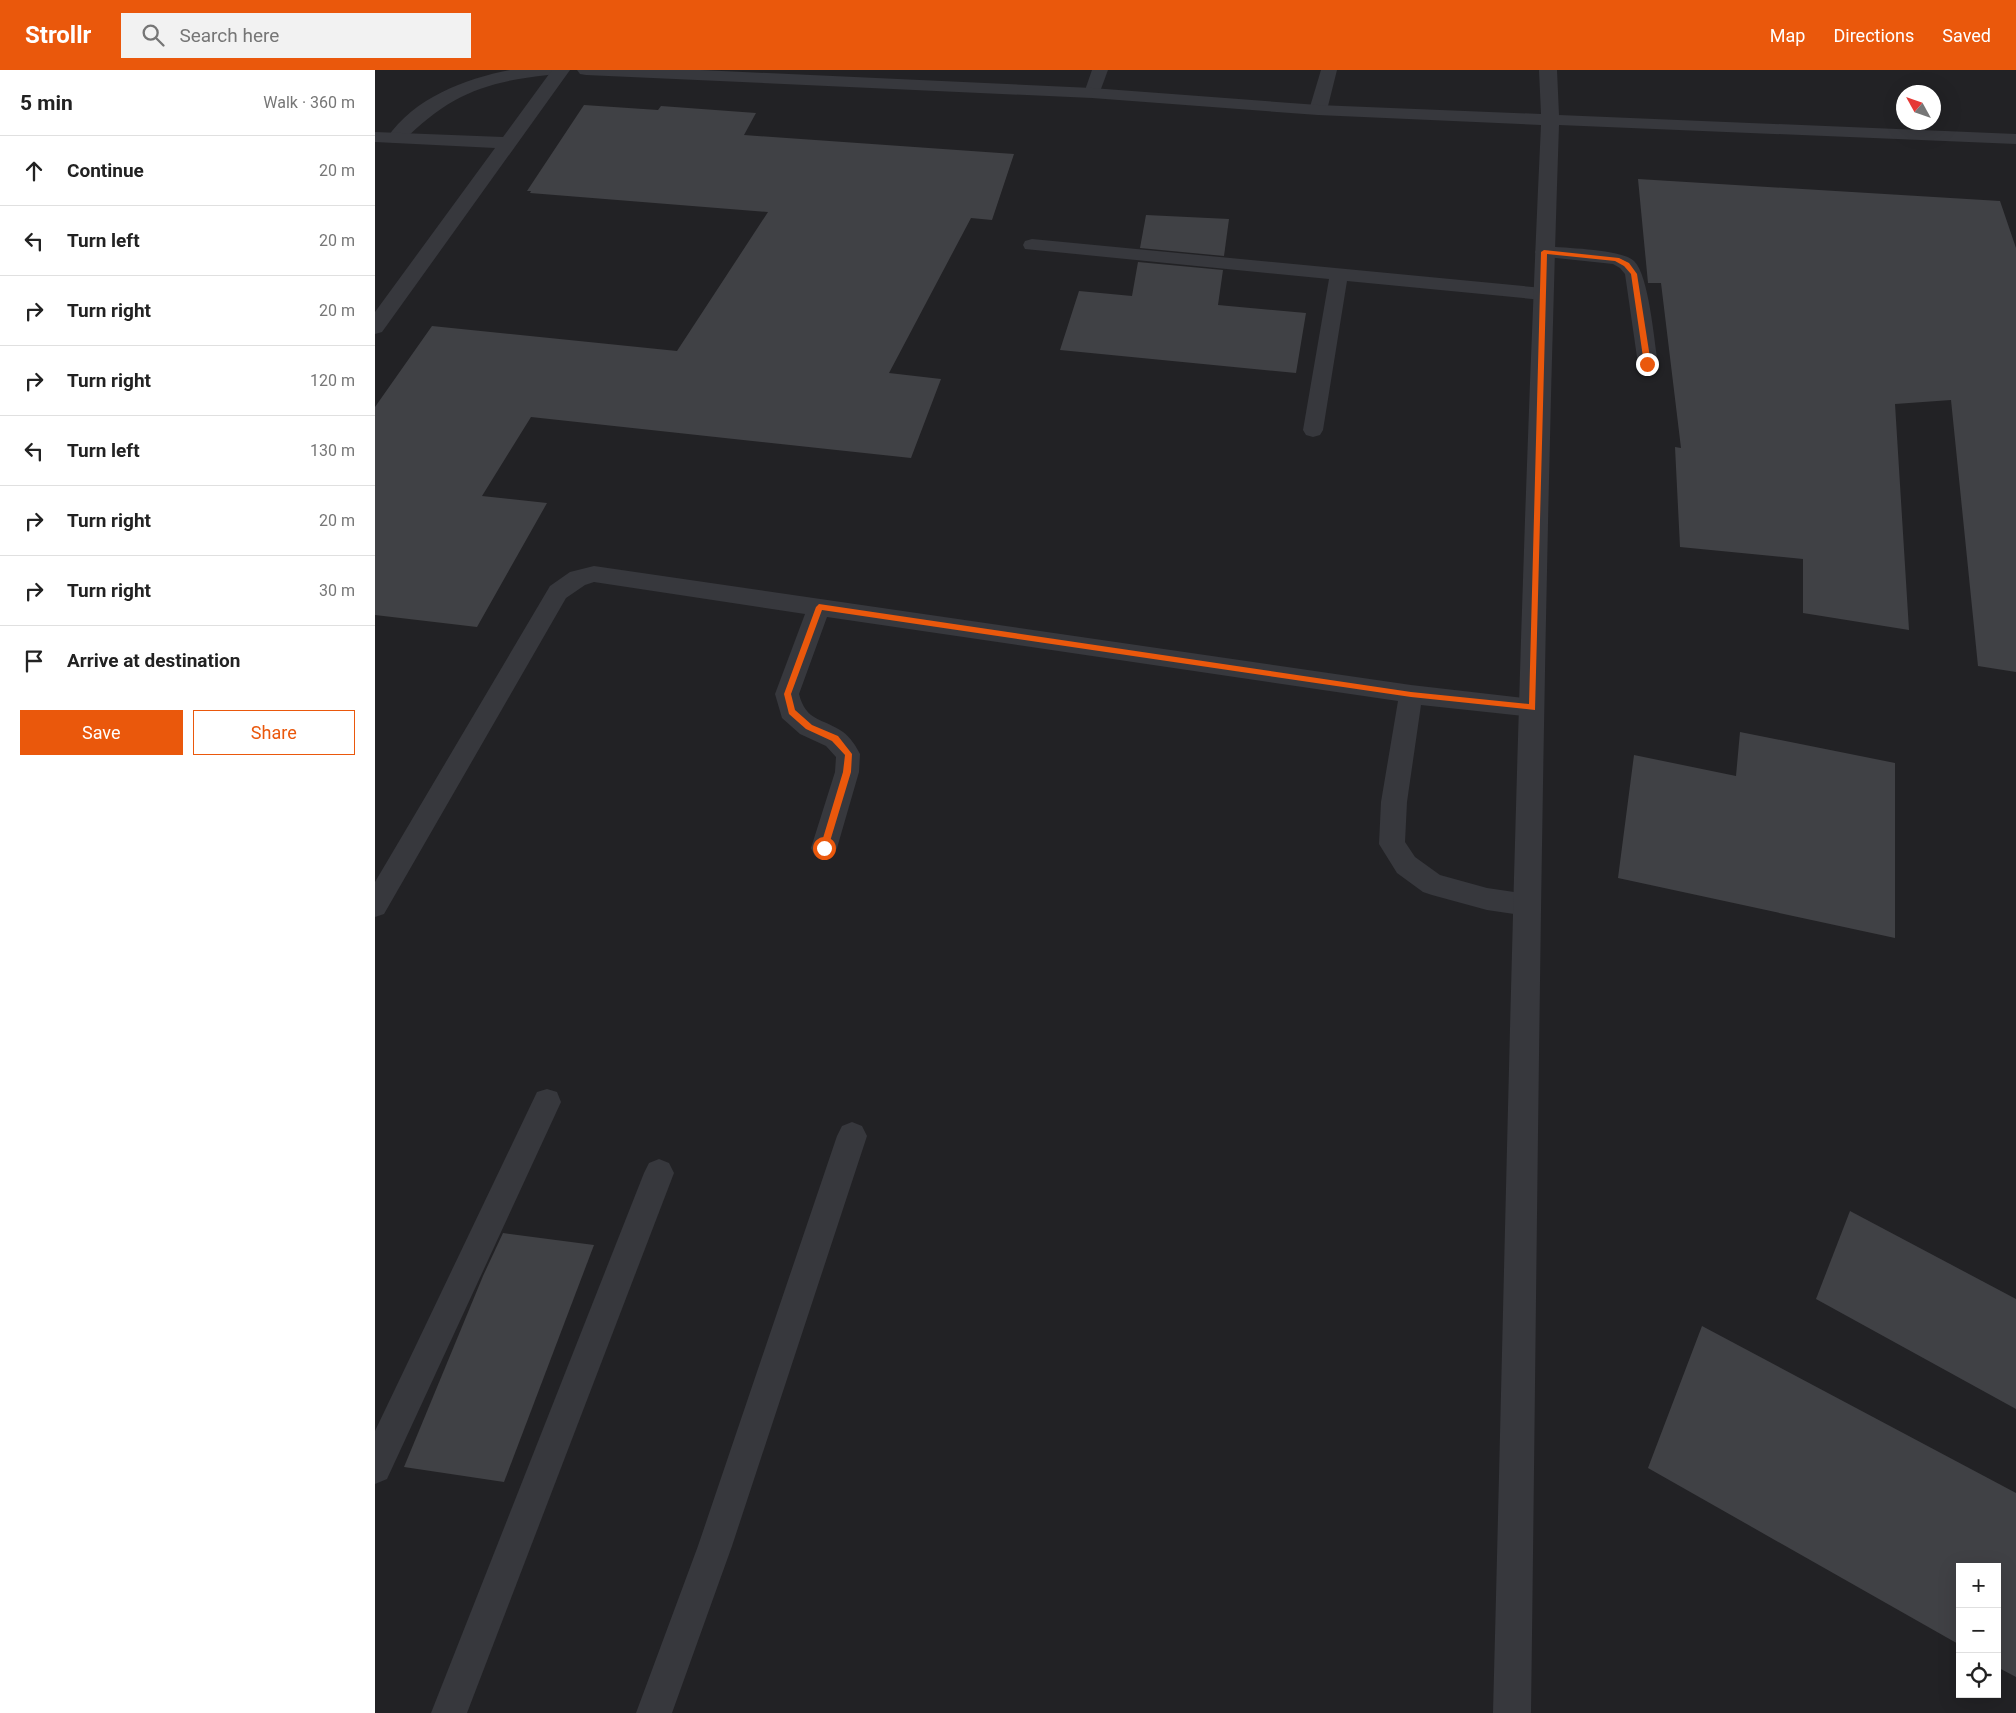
<!DOCTYPE html>
<html lang="en">
<head>
<meta charset="utf-8">
<style>
	:root { --surface:#fff; --page:#f2f2f2; --text:#222; --muted:#767676; --line:#e0e0e0; --accent:#ea580c }
	body { margin:0; font-family:Roboto,sans-serif; background:var(--page); color:var(--text) }
	.controls { position:absolute; right:15px; bottom:15px; display:grid; overflow:hidden; border-radius:0px; box-shadow:0 5px 20px #0002 }
	.controls button { width:45px; height:45px; display:grid; place-items:center; padding:0; border:0; border-bottom:1px solid var(--line); background:var(--surface); color:var(--text); font:25px sans-serif }
	.compass { position:absolute; left:1521px; top:15px; width:45px; height:45px; border-radius:50%; background:var(--surface); box-shadow:0 5px 20px #0002; rotate:310deg }
	.stop { position:absolute; width:15px; height:15px; margin:-11px; border:4px solid #ea580c; border-radius:50%; background:#fff }
	.stop.end { background:#ea580c; border-color:#fff; box-shadow:0 1px 5px #0008 }
	.list { margin:0; padding:0; list-style:none }
	h2 { display:flex; justify-content:space-between; align-items:center; height:65px; margin:0; padding:0 20px; font-size:21px }
	h2 small { font-size:16px; font-weight:400; color:var(--muted) }
	.list li { display:grid; grid-template-columns:32px 1fr auto; gap:15px; align-items:center; box-sizing:border-box; height:70px; padding:0 20px; border-top:1px solid var(--line) }
	.list b { display:block; font-size:19px; white-space:nowrap }
	.list em { font-size:16px; font-style:normal; color:var(--muted) }
	.actions { display:flex; gap:10px; padding:15px 20px }
	.actions a { flex:1; padding:11px 0; border:1px solid var(--accent); border-radius:0px; text-align:center; font-size:18px; color:var(--accent) }
	.actions .main { background:var(--accent); color:#fff }
	.icon { flex:none; width:28px; height:28px; fill:none; stroke:currentColor; stroke-width:2; stroke-linecap:round; stroke-linejoin:round }
	.map { position:relative; flex:none; width:1641px; height:1643px; overflow:hidden }
	header { display:flex; align-items:center; gap:30px; box-sizing:border-box; height:70px; padding:0 25px; background:var(--accent); color:#fff }
	header strong { font-size:24px }
	nav { display:flex; gap:28px; margin-inline-start:auto; font-size:18px }
	.search { width:350px; height:45px; background:var(--page); display:flex; align-items:center; gap:12px; box-sizing:border-box; padding:0 18px; border-radius:0px; color:var(--muted); font-size:19px }
	main { display:flex }
	aside { flex:1; background:var(--surface) }
	.map>svg:first-child { display:block }
	.built { fill:#222225; fill-rule:evenodd }
	.building { fill:#404145 }
	.lines { fill:none; stroke-linecap:round; stroke-linejoin:round }
	.service { fill:#37383d; fill-rule:evenodd }
	.minor { fill:#37383d; fill-rule:evenodd }
	.tertiary { fill:#37383d; fill-rule:evenodd }
	.route { fill:#ea580c }
</style>
</head>
<body>
<header>
<strong>Strollr</strong>
<div class="search"><svg class="icon" aria-label="search" viewBox="0 0 24 24"><circle cx="10" cy="10" r="6"/><path d="M15 15l6 6"/></svg>Search here</div>
<nav><a>Map</a><a>Directions</a><a>Saved</a></nav>
</header>
<main>
<aside>
<h2>5 min<small>Walk · 360 m</small></h2>
<ul class="list">
<li><svg class="icon" aria-label="ahead" viewBox="0 0 24 24"><path d="M12 20V5M6 11l6-6 6 6"/></svg><div><b>Continue</b></div><em>20 m</em></li>
<li><svg class="icon" aria-label="left" viewBox="0 0 24 24"><path d="M17 20v-9H6M10 6l-5 5 5 5"/></svg><div><b>Turn left</b></div><em>20 m</em></li>
<li><svg class="icon" aria-label="right" viewBox="0 0 24 24"><path d="M7 20v-9h11M14 6l5 5-5 5"/></svg><div><b>Turn right</b></div><em>20 m</em></li>
<li><svg class="icon" aria-label="right" viewBox="0 0 24 24"><path d="M7 20v-9h11M14 6l5 5-5 5"/></svg><div><b>Turn right</b></div><em>120 m</em></li>
<li><svg class="icon" aria-label="left" viewBox="0 0 24 24"><path d="M17 20v-9H6M10 6l-5 5 5 5"/></svg><div><b>Turn left</b></div><em>130 m</em></li>
<li><svg class="icon" aria-label="right" viewBox="0 0 24 24"><path d="M7 20v-9h11M14 6l5 5-5 5"/></svg><div><b>Turn right</b></div><em>20 m</em></li>
<li><svg class="icon" aria-label="right" viewBox="0 0 24 24"><path d="M7 20v-9h11M14 6l5 5-5 5"/></svg><div><b>Turn right</b></div><em>30 m</em></li>
<li><svg class="icon" aria-label="arrive" viewBox="0 0 24 24"><path d="M6 21V4h12l-3 4 3 4H6"/></svg><div><b>Arrive at destination</b></div></li>
</ul>
<div class="actions"><a class="main">Save</a><a>Share</a></div>
</aside>
<div class="map">
<svg width="1641" height="1643" viewBox="0 0 1641 1643">
	<rect width="100%" height="100%" fill="#161618"/>
	<!-- built -->
	<path class="built" d="M0 0H1641V1643H0ZM1528 22H1558V52H1528ZM1585 1497H1622V1624H1585Z"/>
	<!-- building -->
	<g class="building">
		<polygon points="209,35 283,40 286,36 381,43 369,65 639,84 617,150 596,148 514,303 566,309 536,388 156,347 107,426 172,433 102,557 0,545 0,337 57,256 302,281 393,142 155,123 156,121 152,121"/>
		<polygon points="1263,109 1625,131 1641,178 1641,602 1603,596 1576,330 1520,334 1534,560 1428,543 1428,489 1305,477 1300,377 1306,378 1286,213 1273,213"/>
		<polygon points="771,145 854,149 849,186 765,178"/>
		<polygon points="763,192 848,200 843,235 931,243 921,303 685,280 704,221 757,226"/>
		<polygon points="1365,662 1520,693 1520,868 1243,808 1259,685 1361,706"/>
		<polygon points="1475,1141 1641,1229 1641,1339 1441,1229"/>
		<polygon points="128,1163 219,1175 129,1412 29,1397 108,1206"/>
		<polygon points="1327,1256 1641,1423 1641,1607 1622,1597 1622,1497 1585,1497 1585,1575 1273,1398"/>
	</g>
	<g class="lines">
		<!-- service -->
		<g class="service">
			<polygon points="717,0 733,0 723,27 711,27 709,23"/>
			<polygon points="946,0 962,0 952,40 949,44 937,44 934,40"/>
			<polygon points="657,169 1168,218 1175,220 1178,224 1175,228 1168,230 972,211 948,360 945,365 938,367 931,365 928,360 954,209 650,179 648,175 650,171"/>
			<path d="M1169 176C1187 178 1247 179 1259 191 1274 205 1279 271 1283 294L1280 299 1273 301 1266 299 1263 294 1250 204 1245 198 1238 194 1162 186 1160 182 1162 178Z"/>
			<path d="M219 496 1036 615 1157 629 1166 631 1169 638 1166 645 1157 647 1046 635 1032 732 1030 772 1040 787 1065 805 1112 818 1153 824 1162 827 1166 835 1162 843 1153 846 1112 840 1057 825 1048 822 1022 803 1004 774 1006 732 1023 631 452 547 424 624C431 652 448 648 468 662 475 667 481 676 485 684L484 702 462 778 458 786 449 789 440 786 436 778 460 702 461 687 451 676 425 664 407 648 400 624 430 544 219 512 210 515 191 528 9 844 0 847V812L175 516 195 502Z"/>
			<polygon points="172,1019 182,1022 186,1032 12,1409 0,1414 0,1361 162,1022"/>
			<polygon points="477,1052 487,1056 492,1066 357,1476 297,1643 261,1643 323,1476 462,1066 467,1056"/>
			<polygon points="284,1089 294,1093 299,1103 92,1643 56,1643 269,1103 274,1093"/>
		</g>
		<!-- minor -->
		<path class="minor" d="M135 0H182L179 4 173 5C109 12 74 25 27 72L21 73 15 72 12 68C39 28 89 9 135 0Z"/>
		<!-- tertiary -->
		<g class="tertiary">
			<polygon points="177,0 195,0 7,262 0,264 0,242 120,78 0,72 0,62 128,67"/>
			<path d="M202 0H326L717 18 943 35 1166 44 1164 0H1182L1184 45 1641 64V74L1184 55C1166 584 1163 1114 1156 1643H1118C1132 1114 1141 584 1166 55L943 45 717 28 211 5 205 4Z"/>
		</g>
	</g>
	<!-- route -->
	<polygon class="route" points="1169,180 1244,188 1254,193 1262,204 1276,294 1272,297 1269,294 1256,204 1249,196 1240,191 1172,184 1160,640 1036,627 447,540 416,624 420,640 437,655 463,666 477,684 476,702 453,778 449,782 446,781 445,778 468,702 470,685 457,671 431,659 414,644 409,624 441,537 444,534 1036,622 1154,634 1166,182"/>
</svg>
<div class="controls">
<button>+</button>
<button>−</button>
<button><svg class="icon" aria-label="locate" viewBox="0 0 24 24"><circle cx="12" cy="12" r="6"/><path d="M12 2v4M12 18v4M2 12h4M18 12h4"/></svg></button>
</div>
<svg class="compass" viewBox="-18 -18 36 36"><path d="M0-13l5 13h-10z" fill="#e53935"/><path d="M0 13l5-13h-10z" fill="#767676"/></svg>
<div class="stop" style="left:449px;top:778px"></div>
<div class="stop end" style="left:1272px;top:294px"></div>
</div>
</main>
</body>
</html>
